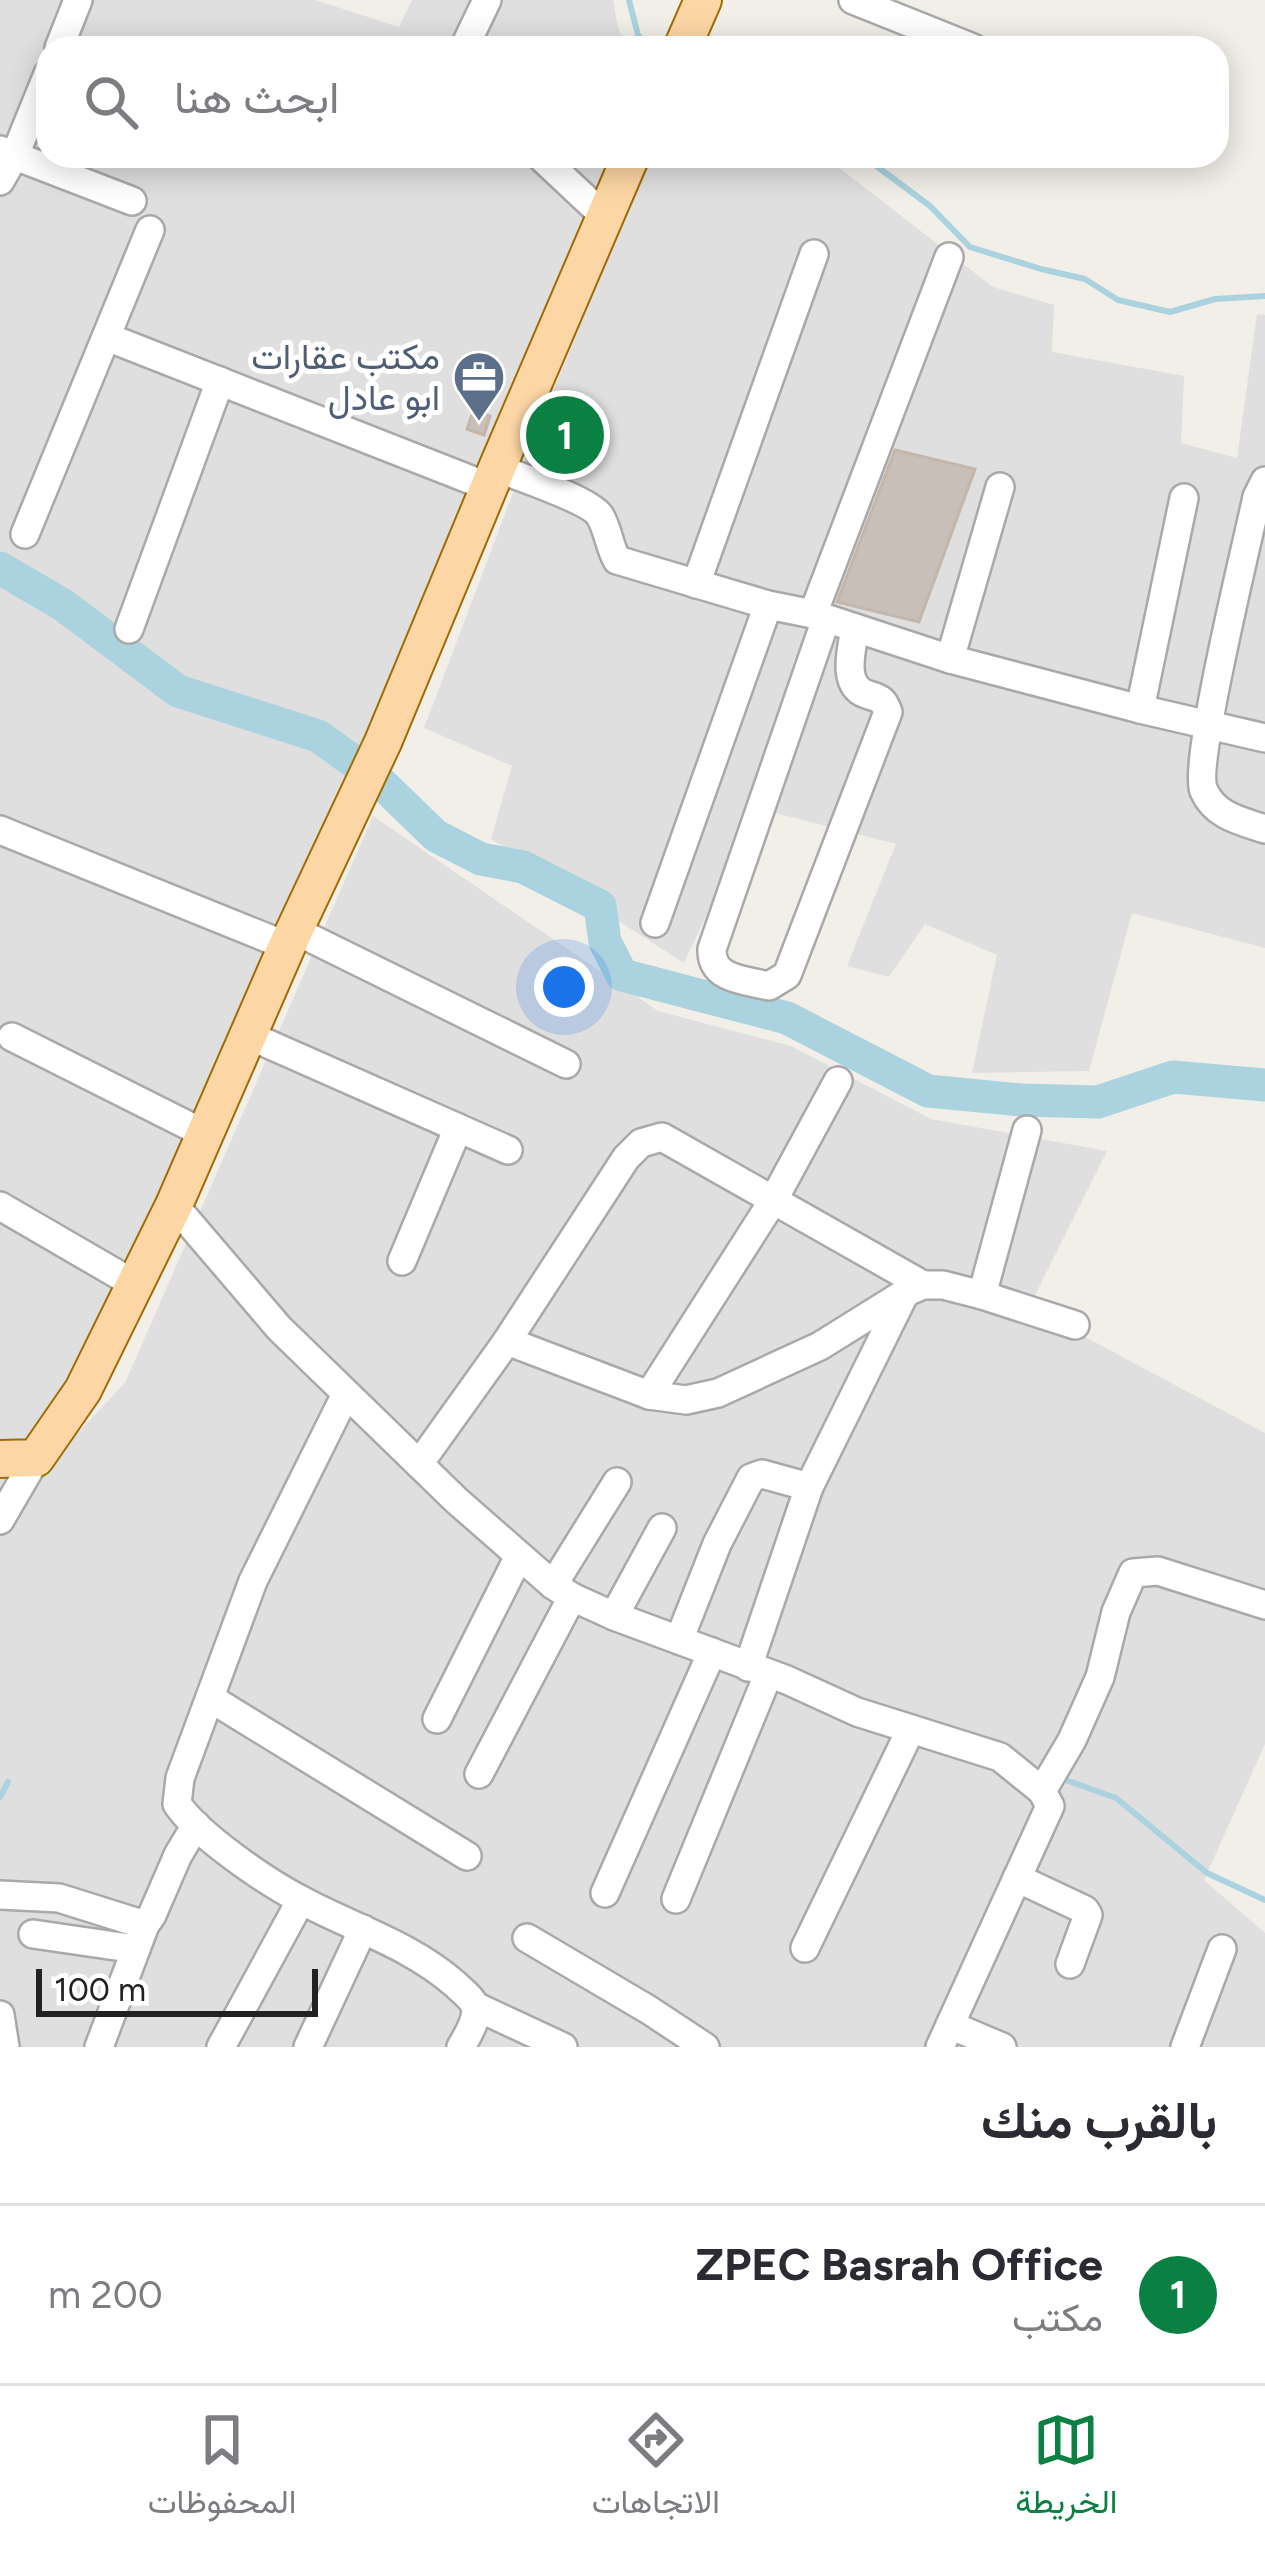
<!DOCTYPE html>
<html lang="ar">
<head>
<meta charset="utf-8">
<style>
	:root { --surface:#fff; --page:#f7f7f7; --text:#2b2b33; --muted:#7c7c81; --line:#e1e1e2; --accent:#0b8043 }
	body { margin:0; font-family:Figtree,Vazirmatn,sans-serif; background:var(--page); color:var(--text); direction:rtl }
	.scale { position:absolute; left:36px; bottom:30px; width:282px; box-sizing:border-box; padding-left:12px; border:6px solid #222; border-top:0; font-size:33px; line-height:42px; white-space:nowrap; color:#222; -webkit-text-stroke:9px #fff; paint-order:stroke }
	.you { position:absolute; left:564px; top:987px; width:42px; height:42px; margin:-30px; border:9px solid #fff; border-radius:50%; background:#1a73e8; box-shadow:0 0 0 18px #1a73e833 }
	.badge { display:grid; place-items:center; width:78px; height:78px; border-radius:50%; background:var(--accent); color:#fff; font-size:39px; font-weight:700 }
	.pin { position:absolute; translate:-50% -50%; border:6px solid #fff; box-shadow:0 3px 12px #0006 }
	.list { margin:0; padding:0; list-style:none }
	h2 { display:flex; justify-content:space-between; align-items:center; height:156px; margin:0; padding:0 48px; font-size:51px }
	h2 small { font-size:39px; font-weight:400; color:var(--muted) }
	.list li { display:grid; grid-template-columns:78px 1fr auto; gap:36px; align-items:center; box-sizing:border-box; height:180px; padding:0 48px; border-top:3px solid var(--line) }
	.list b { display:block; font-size:45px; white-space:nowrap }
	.list p { margin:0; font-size:39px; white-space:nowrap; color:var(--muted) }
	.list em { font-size:39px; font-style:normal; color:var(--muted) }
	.icon { flex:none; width:66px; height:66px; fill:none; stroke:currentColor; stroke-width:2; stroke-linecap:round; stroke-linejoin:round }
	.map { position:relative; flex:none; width:1265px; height:2047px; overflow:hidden; direction:ltr }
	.search { position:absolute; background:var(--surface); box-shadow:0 6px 30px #0003; left:36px; right:36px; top:36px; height:132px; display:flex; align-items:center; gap:30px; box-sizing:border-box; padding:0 42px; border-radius:36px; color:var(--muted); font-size:45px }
	.sheet { height:336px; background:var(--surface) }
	nav { display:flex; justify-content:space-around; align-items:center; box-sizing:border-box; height:168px; border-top:3px solid var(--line); background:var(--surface); font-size:33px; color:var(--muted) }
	nav a { display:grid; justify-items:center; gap:6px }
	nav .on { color:var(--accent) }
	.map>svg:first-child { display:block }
	.residential { fill:#e0dfdf }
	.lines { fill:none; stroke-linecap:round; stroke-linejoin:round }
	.stream { stroke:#aad3df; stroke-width:6 }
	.river { stroke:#aad3df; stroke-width:33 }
	.building { fill:#c7bfb8; stroke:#c4b6ab; stroke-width:3 }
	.minor-casing { stroke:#a9a9a9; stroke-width:32 }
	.major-casing { stroke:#a06b00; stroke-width:40 }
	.minor { stroke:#fff; stroke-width:27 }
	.major { stroke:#fcd6a4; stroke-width:36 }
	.labels { text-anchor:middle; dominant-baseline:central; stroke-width:10; stroke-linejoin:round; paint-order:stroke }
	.service-label { font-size:36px; fill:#4e5e75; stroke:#fff; text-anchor:end }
</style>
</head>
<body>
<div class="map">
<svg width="1265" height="2047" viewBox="0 0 1265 2047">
	<rect width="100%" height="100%" fill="#f2efe9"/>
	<!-- residential -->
	<g class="residential">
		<polygon points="0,0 315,0 399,27 412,0 613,0 618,28 628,48 48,48 48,156 614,156 346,800 80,1377 22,1445 0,1447"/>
		<polygon points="650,156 824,156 993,287 1054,305 1052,352 1184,376 1181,443 1237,458 1257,314 1265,315 1265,948 1132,913 1089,1071 972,1073 997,955 925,924 889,977 847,966 896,844 756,808 684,963 491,839 512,766 424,728 533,440"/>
		<polygon points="373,816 658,1011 791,1046 931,1119 1107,1151 1029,1307 1265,1433 1265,1744 1204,1880 1265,1933 1265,2047 0,2047 0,1476 40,1473 125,1383"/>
	</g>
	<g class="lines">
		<!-- stream -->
		<g class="stream">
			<polyline points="629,0 638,35 650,48"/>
			<polyline points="863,156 930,206 970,247 1041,269 1085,279 1118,300 1170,312 1215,299 1265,296"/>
			<polyline points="1060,1778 1116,1798 1207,1873 1265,1900"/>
			<polyline points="0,1797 8,1782"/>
		</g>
		<!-- river -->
		<polyline class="river" points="0,568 63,605 178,691 318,736 375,777 436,836 481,859 523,867 600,906 605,942 622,975 787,1018 928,1091 1021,1100 1098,1102 1173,1077 1265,1085"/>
	</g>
	<!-- building -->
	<g class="building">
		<polygon points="474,409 490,416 484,435 467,429"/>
		<polygon points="895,450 975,469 919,622 837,602"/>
	</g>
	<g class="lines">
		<!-- minor casing -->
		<g class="minor-casing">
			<g id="minor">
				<polyline points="853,0 973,48"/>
				<polyline points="59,48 78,0"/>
				<polyline points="464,48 487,0"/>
				<polyline points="0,150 132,201"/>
				<polyline points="540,156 604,216"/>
				<polyline points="0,181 15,155 48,74"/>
				<polyline points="107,337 489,487"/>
				<path d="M497 468C517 476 590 500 600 516 608 529 609 546 617 560L768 605 813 614 950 659 1140 709 1265 738"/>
				<path d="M1265 481 1257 497C1248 540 1192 766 1204 791 1215 816 1241 821 1265 829"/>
				<polyline points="25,534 150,230"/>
				<polyline points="696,584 814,254"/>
				<polyline points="813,614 949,257"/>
				<path d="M826 619 712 949C711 980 745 980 769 986L787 975 888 712C883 698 880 699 866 694 841 685 852 648 855 628"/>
				<polyline points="129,629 220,381"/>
				<polyline points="950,659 1000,487"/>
				<polyline points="1140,709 1184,498"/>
				<polyline points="0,830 287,946"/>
				<polyline points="655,923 768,605"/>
				<polyline points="294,930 566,1064"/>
				<polyline points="248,1035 508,1150"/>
				<polyline points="12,1037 205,1134"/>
				<polyline points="174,1205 279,1328 456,1500 553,1585 572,1597 614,1616 787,1680 857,1712 1000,1757 1042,1791 1050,1806 940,2047"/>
				<polyline points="0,1206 136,1285"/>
				<polyline points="402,1261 458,1128"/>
				<polyline points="982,1295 1027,1130"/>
				<polyline points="507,1341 649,1395 686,1400 718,1393 820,1346 905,1293 923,1285 943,1285 982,1295 1075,1325"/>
				<path d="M346 1394 253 1581 180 1778 177 1804C199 1836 265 1881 301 1900 353 1928 409 1944 455 1984 461 1990 470 1996 474 2004 480 2017 467 2036 461 2047"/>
				<polyline points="649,1395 774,1199 838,1081"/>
				<polyline points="419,1464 507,1341 626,1158 641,1143 662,1137 923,1285"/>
				<polyline points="0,1520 36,1458"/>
				<polyline points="553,1585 617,1482"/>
				<polyline points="614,1616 662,1528"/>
				<polyline points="679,1640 717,1544 751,1478 762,1474 809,1487"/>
				<polyline points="748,1667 809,1487 903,1297"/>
				<polyline points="210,1698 467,1856"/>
				<polyline points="437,1719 519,1556"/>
				<polyline points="479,1774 572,1597"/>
				<polyline points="1042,1791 1072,1740 1100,1677 1116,1612 1133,1573 1158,1571 1265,1605"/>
				<polyline points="1017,1878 1085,1910 1088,1915 1070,1964"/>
				<polyline points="605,1893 712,1652"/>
				<polyline points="0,1895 59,1898 145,1925 152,1915 178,1855 196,1825"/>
				<polyline points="676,1899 768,1675"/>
				<polyline points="33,1934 136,1949"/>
				<polyline points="527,1938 649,2010 705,2047"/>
				<polyline points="805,1948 911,1729"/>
				<polyline points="475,2006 563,2047"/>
				<polyline points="0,2015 5,2047"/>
				<polyline points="950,2025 1002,2047"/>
				<polyline points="99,2047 145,1925"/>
				<polyline points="221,2047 301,1900"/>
				<polyline points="308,2047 363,1929"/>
				<polyline points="1185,2047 1222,1949"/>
			</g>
		</g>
		<!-- major casing -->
		<g class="major-casing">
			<g id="major">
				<polyline points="682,48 703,0"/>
				<polyline points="0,1459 36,1458 83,1390 174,1205 287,946 383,742 497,468 631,156"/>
			</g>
		</g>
		<!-- minor -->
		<use href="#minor" class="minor"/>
		<!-- major -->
		<use href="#major" class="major"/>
	</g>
	<!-- icons -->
	<defs>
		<g id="office-pin" transform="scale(2.7)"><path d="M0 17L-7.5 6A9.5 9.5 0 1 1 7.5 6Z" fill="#5c6f8a" stroke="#fff"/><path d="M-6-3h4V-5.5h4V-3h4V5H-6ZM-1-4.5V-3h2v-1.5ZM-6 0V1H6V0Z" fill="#fff"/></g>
	</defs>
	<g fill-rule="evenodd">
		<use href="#office-pin" x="479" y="377"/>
	</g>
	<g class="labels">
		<!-- service labels -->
		<g class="service-label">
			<text x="440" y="356">مكتب عقارات<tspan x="440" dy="41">ابو عادل</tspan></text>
		</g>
	</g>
</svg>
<div class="scale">100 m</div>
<div class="you"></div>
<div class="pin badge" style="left:565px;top:435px">1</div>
<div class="search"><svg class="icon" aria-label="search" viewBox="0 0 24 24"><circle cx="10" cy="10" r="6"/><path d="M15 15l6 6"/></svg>ابحث هنا</div>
</div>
<section class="sheet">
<h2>بالقرب منك<small></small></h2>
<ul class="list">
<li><span class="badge">1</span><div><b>ZPEC Basrah Office</b><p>مكتب</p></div><em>200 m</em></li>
</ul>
</section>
<nav>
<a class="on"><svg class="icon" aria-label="map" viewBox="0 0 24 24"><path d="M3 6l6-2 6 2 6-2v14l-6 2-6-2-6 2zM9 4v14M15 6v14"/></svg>الخريطة</a>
<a><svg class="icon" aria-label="directions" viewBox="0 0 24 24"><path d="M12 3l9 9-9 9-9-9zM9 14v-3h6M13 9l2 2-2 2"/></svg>الاتجاهات</a>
<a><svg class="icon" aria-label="saved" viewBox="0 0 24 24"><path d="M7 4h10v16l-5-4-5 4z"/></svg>المحفوظات</a>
</nav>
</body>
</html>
